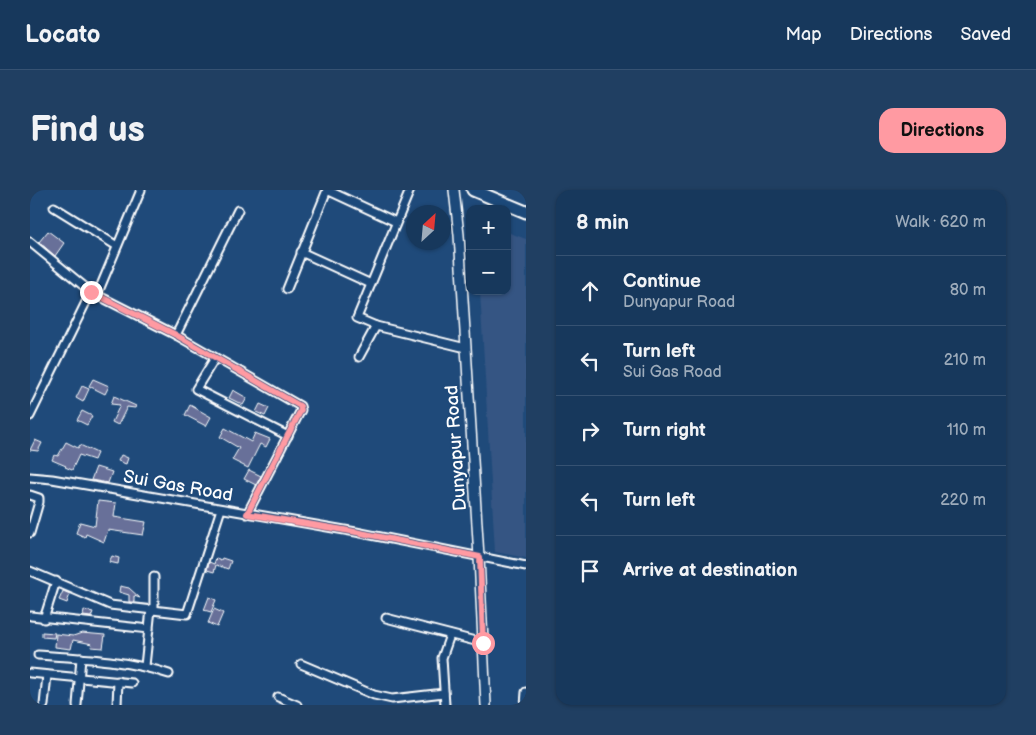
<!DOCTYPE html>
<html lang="en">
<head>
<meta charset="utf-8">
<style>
	:root { --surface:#17385c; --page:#203f62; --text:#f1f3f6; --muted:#9eacbb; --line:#365272; --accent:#ff9aa2 }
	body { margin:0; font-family:"Balsamiq Sans",sans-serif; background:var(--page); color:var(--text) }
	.controls { position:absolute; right:15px; top:15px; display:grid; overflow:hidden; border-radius:10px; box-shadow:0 1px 4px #0004 }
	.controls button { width:45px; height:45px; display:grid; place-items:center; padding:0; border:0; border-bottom:1px solid var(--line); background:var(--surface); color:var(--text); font:25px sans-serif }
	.compass { position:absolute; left:376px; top:15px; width:45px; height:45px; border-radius:50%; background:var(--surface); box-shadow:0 1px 4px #0004; rotate:26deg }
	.stop { position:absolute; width:15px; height:15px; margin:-11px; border:4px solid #ff9aa2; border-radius:50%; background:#fff }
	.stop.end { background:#ff9aa2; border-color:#fff; box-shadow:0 1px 5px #0008 }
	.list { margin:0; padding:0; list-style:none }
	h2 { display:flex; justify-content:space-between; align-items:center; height:65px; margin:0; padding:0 20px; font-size:21px }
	h2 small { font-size:16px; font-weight:400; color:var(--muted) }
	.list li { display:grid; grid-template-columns:32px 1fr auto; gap:15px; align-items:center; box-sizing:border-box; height:70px; padding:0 20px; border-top:1px solid var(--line) }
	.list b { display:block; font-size:19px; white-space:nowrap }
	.list p { margin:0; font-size:16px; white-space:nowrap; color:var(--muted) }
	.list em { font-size:16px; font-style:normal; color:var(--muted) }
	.icon { flex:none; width:28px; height:28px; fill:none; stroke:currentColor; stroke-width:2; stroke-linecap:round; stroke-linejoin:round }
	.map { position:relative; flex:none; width:496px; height:515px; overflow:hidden; border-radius:15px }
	header { display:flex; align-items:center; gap:30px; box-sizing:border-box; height:70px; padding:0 25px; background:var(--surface); border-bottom:1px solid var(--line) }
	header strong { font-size:24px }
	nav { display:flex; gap:28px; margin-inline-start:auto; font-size:18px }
	.intro { display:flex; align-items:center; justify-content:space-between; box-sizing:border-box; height:120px; padding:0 30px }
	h1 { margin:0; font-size:35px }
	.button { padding:12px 22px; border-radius:15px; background:var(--accent); color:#111; font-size:18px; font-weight:700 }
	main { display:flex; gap:30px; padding:0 30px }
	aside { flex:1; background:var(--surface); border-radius:15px; box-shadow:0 1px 4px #0004 }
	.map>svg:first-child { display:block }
	.built { fill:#355583 }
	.building { fill:#677099; stroke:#fff }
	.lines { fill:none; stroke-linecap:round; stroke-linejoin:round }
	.minor-casing { stroke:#fff; stroke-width:11 }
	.tertiary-casing { stroke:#fff; stroke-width:12 }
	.primary-casing { stroke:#fff; stroke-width:15 }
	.minor { stroke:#1f4a7a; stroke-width:7 }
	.tertiary { stroke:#1f4a7a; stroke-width:9 }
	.primary { stroke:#1f4a7a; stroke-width:11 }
	.route { stroke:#ff9aa2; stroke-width:6 }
	.labels { text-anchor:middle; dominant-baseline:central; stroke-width:4; stroke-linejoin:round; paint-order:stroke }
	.street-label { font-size:18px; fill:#fff; stroke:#1f4a7a }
</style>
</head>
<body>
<header>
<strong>Locato</strong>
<nav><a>Map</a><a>Directions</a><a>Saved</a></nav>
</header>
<div class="intro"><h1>Find us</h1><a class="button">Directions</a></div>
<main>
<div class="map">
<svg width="496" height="515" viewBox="0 0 496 515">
	<rect width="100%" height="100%" fill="#1f4a7a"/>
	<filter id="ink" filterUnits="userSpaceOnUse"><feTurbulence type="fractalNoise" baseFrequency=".02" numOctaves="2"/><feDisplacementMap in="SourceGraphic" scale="10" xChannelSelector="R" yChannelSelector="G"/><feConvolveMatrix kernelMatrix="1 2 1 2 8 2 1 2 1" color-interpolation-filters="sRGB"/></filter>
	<g filter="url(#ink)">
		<!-- built -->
		<polygon class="built" points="477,42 496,49 496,368 465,362 450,101 477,101"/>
		<!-- building -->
		<g class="building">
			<polygon points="18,41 34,53 25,66 9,52"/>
			<polygon points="63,189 79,196 75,204 59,196"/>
			<polygon points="52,196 59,199 53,212 46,208"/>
			<polygon points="203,200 217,208 213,215 199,208"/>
			<polygon points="84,206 106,216 105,218 97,217 88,235 82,232 90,215 81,214"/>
			<polygon points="230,214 239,218 235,226 226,222"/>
			<polygon points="160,215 181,227 176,236 155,225"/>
			<polygon points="52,221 62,226 57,235 47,230"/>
			<polygon points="195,238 221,252 225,243 240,249 236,257 230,254 218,278 202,270 209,258 190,247"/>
			<polygon points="5,250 12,253 8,261 0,260"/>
			<polygon points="36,252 48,258 50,255 67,263 64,270 49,265 42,280 35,277 36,276 22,270 24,265 28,266"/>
			<polygon points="91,265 98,268 96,274 88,271"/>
			<polygon points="66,277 82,282 78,293 61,290"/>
			<polygon points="219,280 231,286 226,295 214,289"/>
			<polygon points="68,311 86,313 84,327 116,332 113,345 78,340 74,352 56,344 55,347 46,343 50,332 65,336"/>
			<polygon points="82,366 89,368 88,374 79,372"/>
			<polygon points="186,368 191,370 192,368 201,371 198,379 186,375 184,382 177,380 179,372 184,374"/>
			<polygon points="90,396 99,398 110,408 104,406 104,412 99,412 99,405 89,402"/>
			<polygon points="33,401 40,404 37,413 29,410"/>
			<polygon points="179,407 186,410 181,422 174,420"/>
			<polygon points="184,419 193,423 187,437 178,433"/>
			<polygon points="54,420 63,422 61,427 53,426"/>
			<polygon points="12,442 25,443 24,448 12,447"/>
			<polygon points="52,443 75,445 73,458 61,457 62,454 43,450 41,459 25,457 26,444 43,446"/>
		</g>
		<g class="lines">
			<!-- minor casing -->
			<g class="minor-casing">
				<g id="minor">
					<polyline points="297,0 366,32"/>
					<polyline points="380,0 327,128 346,136 436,158"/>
					<polyline points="24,17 87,56"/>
					<polyline points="0,52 61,102 146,145 270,216 271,220 217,324"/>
					<polyline points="271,62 341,94"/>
					<polyline points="257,99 297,0"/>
					<polyline points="67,105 111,0"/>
					<polyline points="146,145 208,20"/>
					<polyline points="329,167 346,136"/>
					<polyline points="185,168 166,199 258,246"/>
					<polyline points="0,226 61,102"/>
					<polyline points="0,287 22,289 326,342 496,376"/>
					<polyline points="0,305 9,308 9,312 0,343"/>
					<polyline points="0,381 80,415 157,424 191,319"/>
					<polyline points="124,420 124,387"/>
					<polyline points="1,426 119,439"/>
					<polyline points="356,428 453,453"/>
					<polyline points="14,429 26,391"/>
					<path d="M8 465C52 468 97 470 139 484"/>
					<polyline points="271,474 344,505 362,509 414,503"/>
					<polyline points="115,476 121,419"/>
					<polyline points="0,483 102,493"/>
					<polyline points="248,507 267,515"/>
					<polyline points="14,515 17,485"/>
					<polyline points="47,515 51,468"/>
					<polyline points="87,515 88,491"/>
					<polyline points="415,515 412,468 420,445"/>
					<polyline points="495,515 496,502"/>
				</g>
			</g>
			<!-- tertiary casing -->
			<g class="tertiary-casing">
				<polyline id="tertiary" points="424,0 429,45 449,367 456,515"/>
			</g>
			<!-- primary casing -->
			<g class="primary-casing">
				<polyline id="primary" points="443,0 496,22"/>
			</g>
			<!-- minor -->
			<use href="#minor" class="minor"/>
			<!-- tertiary -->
			<use href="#tertiary" class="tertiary"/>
			<!-- primary -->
			<use href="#primary" class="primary"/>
		</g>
	</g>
	<g class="lines" filter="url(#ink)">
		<!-- route -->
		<polyline class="route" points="61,102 146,145 270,216 271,220 217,324 326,342 450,367 453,453"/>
	</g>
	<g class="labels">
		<!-- street labels -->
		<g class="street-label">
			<text transform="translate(426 258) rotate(-94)">Dunyapur Road</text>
			<text transform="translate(148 296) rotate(10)">Sui Gas Road</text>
		</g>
	</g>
</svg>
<div class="controls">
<button>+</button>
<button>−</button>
</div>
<svg class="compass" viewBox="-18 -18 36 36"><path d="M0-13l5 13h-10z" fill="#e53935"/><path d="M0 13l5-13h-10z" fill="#9eacbb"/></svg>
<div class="stop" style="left:453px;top:453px"></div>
<div class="stop end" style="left:61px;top:102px"></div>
</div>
<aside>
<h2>8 min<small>Walk · 620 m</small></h2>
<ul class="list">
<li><svg class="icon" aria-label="ahead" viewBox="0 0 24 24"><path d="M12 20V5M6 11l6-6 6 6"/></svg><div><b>Continue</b><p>Dunyapur Road</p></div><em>80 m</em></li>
<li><svg class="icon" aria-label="left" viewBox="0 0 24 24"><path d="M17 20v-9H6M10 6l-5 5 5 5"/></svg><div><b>Turn left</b><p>Sui Gas Road</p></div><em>210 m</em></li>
<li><svg class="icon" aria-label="right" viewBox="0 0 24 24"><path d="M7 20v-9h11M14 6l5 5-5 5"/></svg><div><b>Turn right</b></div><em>110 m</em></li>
<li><svg class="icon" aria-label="left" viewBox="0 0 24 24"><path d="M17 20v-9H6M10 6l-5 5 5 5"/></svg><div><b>Turn left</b></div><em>220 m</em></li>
<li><svg class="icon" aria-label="arrive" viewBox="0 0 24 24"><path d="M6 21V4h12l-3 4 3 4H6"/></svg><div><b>Arrive at destination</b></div></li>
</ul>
</aside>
</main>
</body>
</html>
